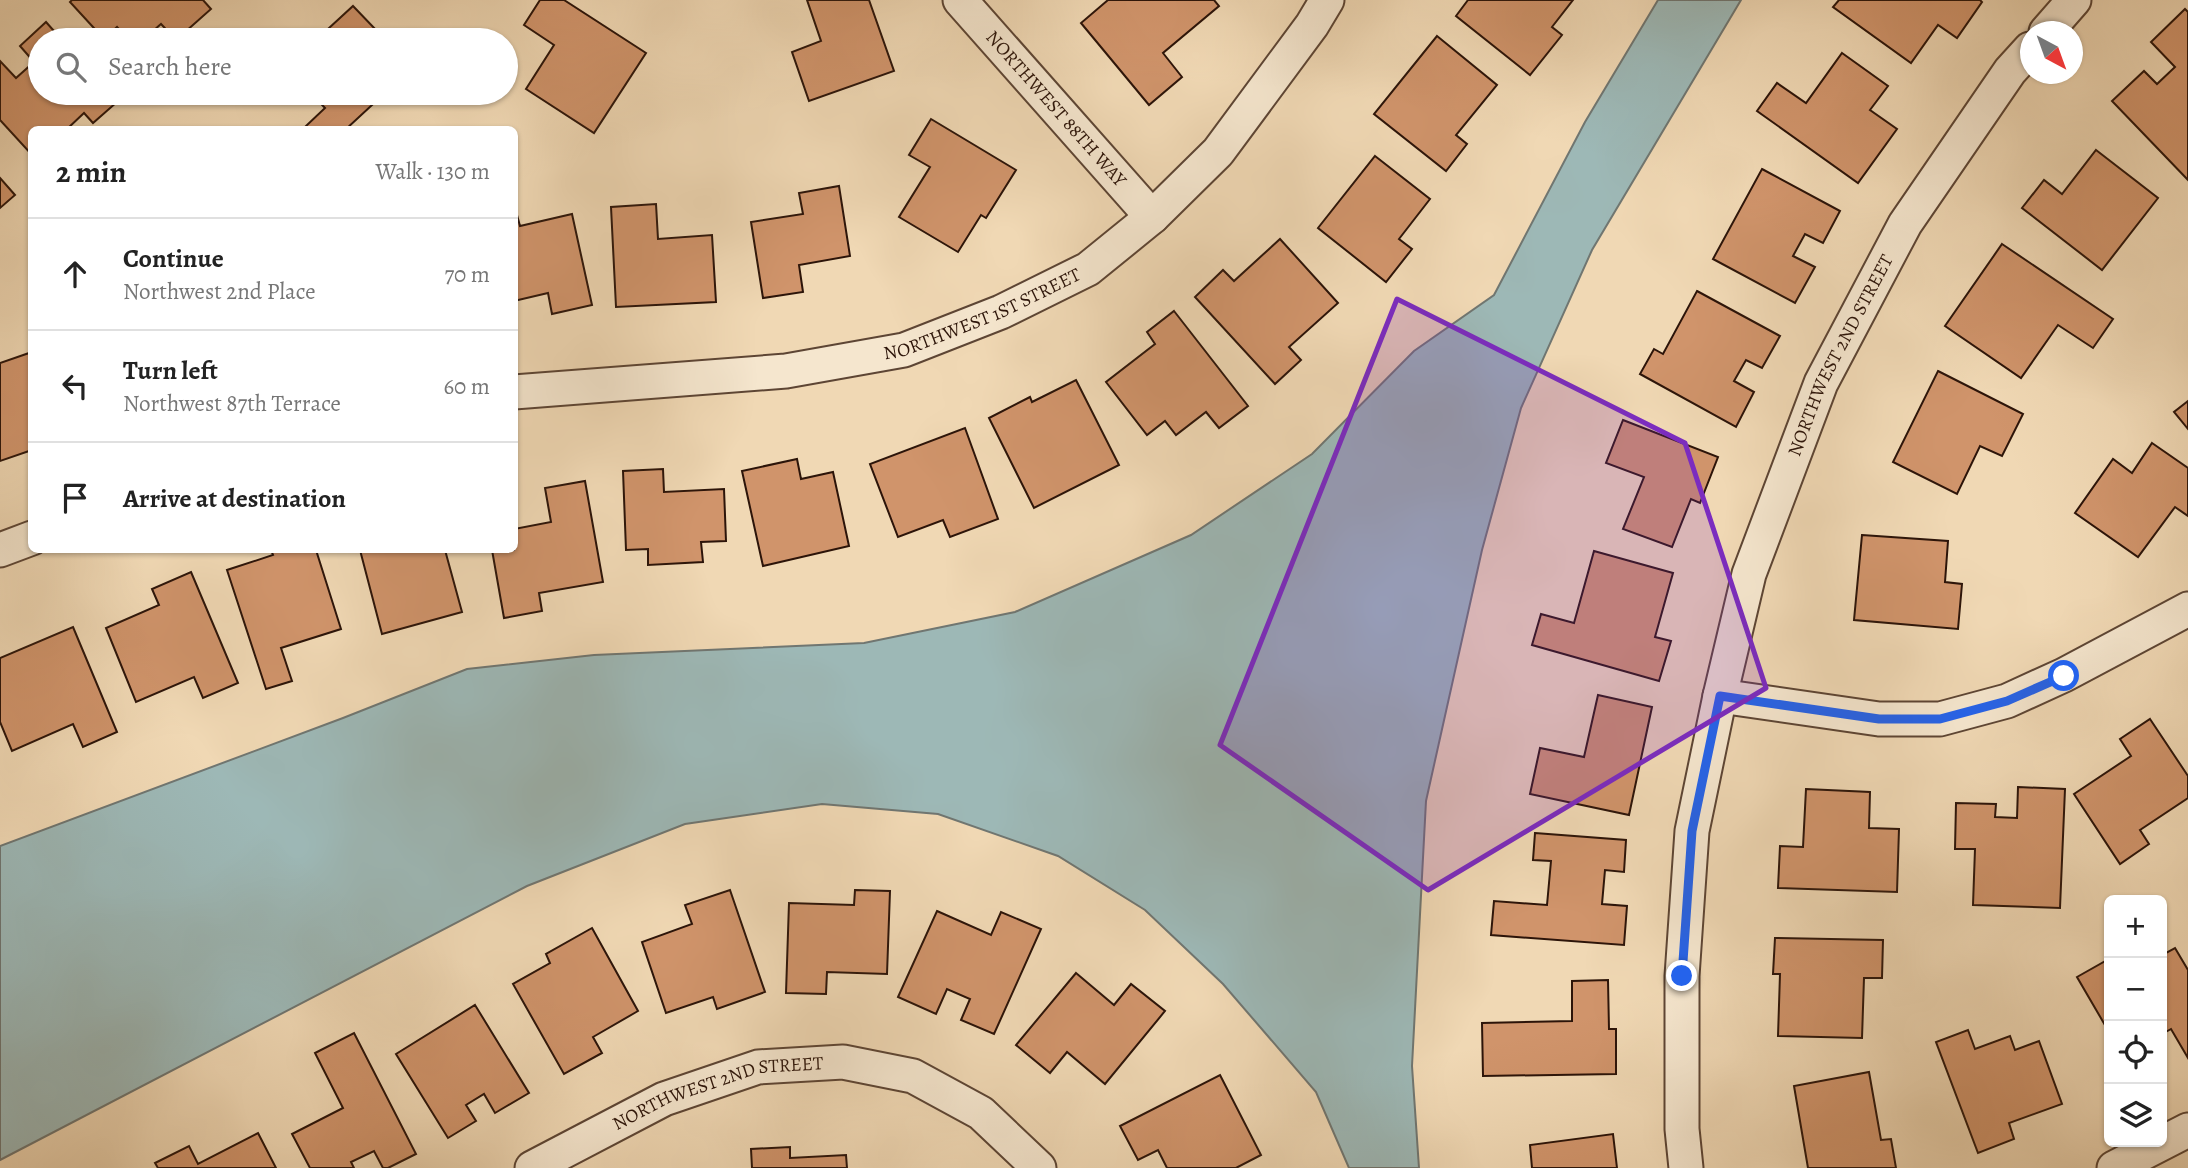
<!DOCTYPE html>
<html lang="en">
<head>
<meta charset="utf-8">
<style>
	:root { --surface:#fff; --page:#f6f6f6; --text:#222; --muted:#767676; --line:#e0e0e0 }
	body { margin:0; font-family:Alegreya,serif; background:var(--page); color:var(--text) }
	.controls { position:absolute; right:21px; bottom:21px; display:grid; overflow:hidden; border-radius:10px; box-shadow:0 2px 5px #0004 }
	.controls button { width:63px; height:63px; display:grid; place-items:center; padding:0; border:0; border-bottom:2px solid var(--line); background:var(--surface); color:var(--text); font:35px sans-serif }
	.compass { position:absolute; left:2020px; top:21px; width:63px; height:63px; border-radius:50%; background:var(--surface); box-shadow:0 2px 5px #0004; rotate:139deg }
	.stop { position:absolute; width:21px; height:21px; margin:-16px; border:5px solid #2563eb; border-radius:50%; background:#fff }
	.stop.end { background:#2563eb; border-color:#fff; box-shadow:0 2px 7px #0008 }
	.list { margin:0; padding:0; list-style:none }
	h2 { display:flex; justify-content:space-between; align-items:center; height:91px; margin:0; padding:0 28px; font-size:30px }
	h2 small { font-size:23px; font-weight:400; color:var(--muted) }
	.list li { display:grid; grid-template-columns:46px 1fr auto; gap:21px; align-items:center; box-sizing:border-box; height:112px; padding:0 28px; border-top:2px solid var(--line) }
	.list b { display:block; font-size:26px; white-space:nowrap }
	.list p { margin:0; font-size:23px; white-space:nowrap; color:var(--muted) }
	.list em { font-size:23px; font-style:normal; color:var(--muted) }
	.icon { flex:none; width:38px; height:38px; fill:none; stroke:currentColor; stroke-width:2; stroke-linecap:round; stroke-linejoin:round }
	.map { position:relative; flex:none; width:2188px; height:1168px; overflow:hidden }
	.search { position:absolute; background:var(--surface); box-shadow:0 2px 5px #0004; left:28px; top:28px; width:490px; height:77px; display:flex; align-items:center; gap:18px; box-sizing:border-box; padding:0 24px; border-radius:38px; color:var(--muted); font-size:26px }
	.panel { position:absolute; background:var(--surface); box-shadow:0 2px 5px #0004; left:28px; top:126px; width:490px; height:427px; border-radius:10px }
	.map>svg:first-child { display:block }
	.water { fill:#9db8b6; stroke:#707671; stroke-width:2 }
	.building { fill:#d0946b; stroke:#2c1409; stroke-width:2 }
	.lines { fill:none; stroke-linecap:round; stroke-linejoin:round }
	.minor-casing { stroke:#5d4534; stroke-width:37 }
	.minor { stroke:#f5e6ce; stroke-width:33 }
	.route { stroke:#2563eb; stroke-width:9 }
	.marked { fill:#7b2cbf; fill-opacity:0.2; stroke:#7b2cbf; stroke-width:5; stroke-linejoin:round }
	.labels { text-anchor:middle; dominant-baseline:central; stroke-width:5; stroke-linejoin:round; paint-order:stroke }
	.street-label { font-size:19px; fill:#2c1409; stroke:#f5e6ce }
</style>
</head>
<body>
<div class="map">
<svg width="2188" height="1168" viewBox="0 0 2188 1168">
	<rect width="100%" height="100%" fill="#f0d8b4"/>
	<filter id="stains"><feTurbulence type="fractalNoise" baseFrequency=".00286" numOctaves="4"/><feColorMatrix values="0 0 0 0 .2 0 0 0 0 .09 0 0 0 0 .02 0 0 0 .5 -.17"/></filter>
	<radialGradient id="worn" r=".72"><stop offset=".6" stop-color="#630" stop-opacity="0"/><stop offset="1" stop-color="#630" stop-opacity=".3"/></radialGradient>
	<!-- water -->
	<polygon class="water" points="1658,0 1741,0 1592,250 1521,408 1482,550 1426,801 1412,1066 1419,1168 1349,1168 1316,1092 1223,984 1145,910 1058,856 938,814 822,804 685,824 527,886 0,1160 0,846 343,718 467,669 594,655 864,643 1015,612 1191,535 1312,454 1414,351 1494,295 1585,122"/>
	<!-- building -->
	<g class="building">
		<polygon points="72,0 203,0 211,9 176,40 161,24 143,40 129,40 117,27 104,39 70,2"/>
		<polygon points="540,0 564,0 646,53 594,133 526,89 554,45 524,25"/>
		<polygon points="807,0 869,0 894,71 809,101 792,52 821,41"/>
		<polygon points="1108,0 1214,0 1219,6 1163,53 1182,77 1149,105 1081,23"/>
		<polygon points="1468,0 1573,0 1552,27 1562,35 1530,75 1456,16"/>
		<polygon points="1839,0 1980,0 1982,2 1957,38 1938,25 1911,63 1833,7"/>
		<polygon points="353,6 377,31 367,40 316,40"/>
		<polygon points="2185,9 2188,12 2188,180 2112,101 2144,71 2157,84 2175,67 2151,42"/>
		<polygon points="46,22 62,40 40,40 40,93 109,93 117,102 93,123 84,113 66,130 32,130 32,155 0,120 0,61 16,78 34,62 20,46"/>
		<polygon points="1437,36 1497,85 1456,135 1467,144 1446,171 1374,114"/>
		<polygon points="1842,53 1888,86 1870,110 1897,129 1858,183 1757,111 1777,83 1806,103"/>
		<polygon points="311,93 385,93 345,130 310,130 306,126 325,108"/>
		<polygon points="931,119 1016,170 986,218 981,215 958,252 899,217 930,167 909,155"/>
		<polygon points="2096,150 2158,198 2102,270 2022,208 2044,180 2062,194"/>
		<polygon points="1375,156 1430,199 1399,239 1412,249 1386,282 1318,228"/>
		<polygon points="1762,169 1840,211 1823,243 1805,234 1793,256 1815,267 1795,303 1713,259"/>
		<polygon points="0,178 15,195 0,208"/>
		<polygon points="839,186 850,256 799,265 803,292 763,298 751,222 803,214 799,193"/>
		<polygon points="514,204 520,226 572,214 592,305 552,314 548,293 514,301"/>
		<polygon points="656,204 658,239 712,235 716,302 616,307 611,207"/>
		<polygon points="1280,239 1338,303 1289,347 1301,360 1275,384 1195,297 1223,270 1234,281"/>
		<polygon points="2002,244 2113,319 2093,348 2058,325 2021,378 1945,326"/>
		<polygon points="1697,291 1780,336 1762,368 1746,360 1734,381 1754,392 1736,427 1640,374 1654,349 1663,354"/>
		<polygon points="1174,311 1248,406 1219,428 1206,412 1176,435 1165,421 1147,435 1106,382 1155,344 1147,332"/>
		<polygon points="32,352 32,450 0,461 0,363"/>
		<polygon points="1938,371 2023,414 2002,456 1980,446 1957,494 1893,462"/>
		<polygon points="1076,380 1119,465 1034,508 989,418 1030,397 1032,402"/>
		<polygon points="2188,401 2188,429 2174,412"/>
		<polygon points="1623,420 1718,457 1700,503 1691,499 1672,547 1623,529 1644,477 1606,463"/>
		<polygon points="965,428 998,519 950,537 943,520 898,537 870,464"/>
		<polygon points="2152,443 2188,468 2188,516 2175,507 2138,557 2075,513 2113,459 2132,473"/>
		<polygon points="797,459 801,479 833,472 849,546 763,566 742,471"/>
		<polygon points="663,469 664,492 724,489 726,541 701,542 703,562 648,565 648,549 626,550 623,471"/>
		<polygon points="585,481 603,582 539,593 542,611 504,618 492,550 514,550 514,529 551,522 545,488"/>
		<polygon points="1862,535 1948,541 1945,582 1962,584 1958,629 1854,620"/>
		<polygon points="271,550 316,550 341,629 281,648 292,681 266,689 227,570 273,555"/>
		<polygon points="360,550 445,550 462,612 382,634"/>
		<polygon points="1594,551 1673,573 1655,637 1671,641 1659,681 1532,645 1541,614 1574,623"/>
		<polygon points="191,572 238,683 203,698 194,677 136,702 106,628 159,605 152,589"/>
		<polygon points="73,627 117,732 83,747 73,724 12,751 0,722 0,658"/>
		<polygon points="1598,695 1652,707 1629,815 1530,794 1540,748 1584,757"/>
		<polygon points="2150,719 2188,776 2188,798 2140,830 2149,844 2120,864 2074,794 2131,756 2120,739"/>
		<polygon points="2018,787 2065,789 2060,908 1973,905 1975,849 1955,849 1956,803 1996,804 1995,817 2017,818"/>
		<polygon points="1806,789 1870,792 1869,828 1899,829 1897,892 1778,888 1780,846 1803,847"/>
		<polygon points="1535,833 1626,840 1624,872 1605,870 1602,904 1627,906 1624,945 1491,935 1494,901 1547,905 1551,861 1533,860"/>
		<polygon points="730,890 765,992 717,1009 713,997 666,1013 642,942 692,924 685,905"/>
		<polygon points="855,890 890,891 887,974 827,972 826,994 786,993 789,903 854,905"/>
		<polygon points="937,911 991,935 1001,912 1041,929 994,1034 961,1020 970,999 947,989 936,1014 898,997"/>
		<polygon points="592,928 638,1011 593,1037 602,1053 564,1074 513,984 550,963 546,954"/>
		<polygon points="1775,938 1883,940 1882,978 1864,978 1862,1038 1778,1036 1780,974 1773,974"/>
		<polygon points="2175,948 2188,970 2188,1058 2171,1029 2162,1034 2162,955"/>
		<polygon points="2109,959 2109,1032 2077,977"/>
		<polygon points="1076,973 1114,1005 1131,984 1165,1011 1105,1084 1067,1052 1050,1073 1016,1045"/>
		<polygon points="1608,980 1609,1029 1616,1029 1616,1074 1483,1076 1482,1023 1572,1021 1572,981"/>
		<polygon points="475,1005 529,1093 495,1113 484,1094 466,1105 476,1121 448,1138 396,1054"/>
		<polygon points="1968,1030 1975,1049 2010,1036 2015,1050 2039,1041 2062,1104 2009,1123 2014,1139 1978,1153 1936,1042"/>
		<polygon points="354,1033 416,1154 388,1168 383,1168 374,1151 351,1162 354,1168 310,1168 292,1134 343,1108 315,1053"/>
		<polygon points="1869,1072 1881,1140 1891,1139 1896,1168 1808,1168 1794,1086"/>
		<polygon points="1220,1075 1261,1155 1236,1168 1167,1168 1158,1150 1138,1160 1120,1126"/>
		<polygon points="258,1133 276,1168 158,1168 155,1163 189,1146 198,1164"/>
		<polygon points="1613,1134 1617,1168 1532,1168 1530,1145"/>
		<polygon points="790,1147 790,1158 846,1155 847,1168 752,1168 751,1149"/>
	</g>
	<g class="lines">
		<!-- minor casing -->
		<g class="minor-casing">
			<g id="minor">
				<path id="s1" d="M960 0 1152 217"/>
				<polyline points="2046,32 2074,0"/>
				<path id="s2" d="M514 392 786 371 904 350 1001 312 1088 269 1152 217 1218 152 1312 25 1327 0"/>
				<polyline points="0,550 32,538"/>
				<polyline points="1720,696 1879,719 1940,719 2007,701 2064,675 2188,609"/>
				<path id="s3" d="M532 1168 664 1099 758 1067 843 1062 913 1076 981 1113 1039 1168"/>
				<path id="s4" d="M1686 1168 1682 1129V976L1692 831 1720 696 1749 574 1821 383 1905 224 2010 71 2030 49"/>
				<polyline points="2114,1168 2188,1130"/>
			</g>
		</g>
		<!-- minor -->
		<use href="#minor" class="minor"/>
	</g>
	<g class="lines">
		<!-- route -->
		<polyline class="route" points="1682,976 1692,831 1720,696 1879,719 1940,719 2007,701 2064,676"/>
	</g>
	<!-- marked area -->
	<path class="marked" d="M1397 299 1685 443 1766 688 1428 890 1220 745Z"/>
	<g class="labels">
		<!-- street labels -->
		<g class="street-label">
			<text stroke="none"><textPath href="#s1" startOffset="145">NORTHWEST 88TH WAY</textPath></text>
			<text stroke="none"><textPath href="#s2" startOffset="478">NORTHWEST 1ST STREET</textPath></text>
			<text stroke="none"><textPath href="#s4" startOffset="838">NORTHWEST 2ND STREET</textPath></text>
			<text stroke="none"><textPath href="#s3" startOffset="203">NORTHWEST 2ND STREET</textPath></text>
		</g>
	</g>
	<rect width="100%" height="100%" filter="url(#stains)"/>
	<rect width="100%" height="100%" fill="url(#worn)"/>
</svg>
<div class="controls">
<button>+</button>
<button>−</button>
<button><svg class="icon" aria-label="locate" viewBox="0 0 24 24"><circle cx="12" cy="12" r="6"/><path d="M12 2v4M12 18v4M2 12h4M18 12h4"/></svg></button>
<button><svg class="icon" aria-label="layers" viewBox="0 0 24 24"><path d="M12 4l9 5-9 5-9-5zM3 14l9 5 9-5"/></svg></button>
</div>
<svg class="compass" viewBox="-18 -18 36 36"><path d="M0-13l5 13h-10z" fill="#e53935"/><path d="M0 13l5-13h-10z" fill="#767676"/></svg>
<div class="stop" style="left:2064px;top:676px"></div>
<div class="stop end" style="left:1682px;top:976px"></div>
<div class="search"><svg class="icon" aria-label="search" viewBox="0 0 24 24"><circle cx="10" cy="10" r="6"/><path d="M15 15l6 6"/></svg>Search here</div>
<section class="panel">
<h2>2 min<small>Walk · 130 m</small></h2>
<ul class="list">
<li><svg class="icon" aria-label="ahead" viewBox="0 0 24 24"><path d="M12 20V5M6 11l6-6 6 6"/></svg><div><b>Continue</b><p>Northwest 2nd Place</p></div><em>70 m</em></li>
<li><svg class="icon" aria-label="left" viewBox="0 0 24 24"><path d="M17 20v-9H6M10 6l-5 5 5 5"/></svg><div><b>Turn left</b><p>Northwest 87th Terrace</p></div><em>60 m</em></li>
<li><svg class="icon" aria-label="arrive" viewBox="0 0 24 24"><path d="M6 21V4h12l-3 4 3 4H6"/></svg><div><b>Arrive at destination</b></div></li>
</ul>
</section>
</div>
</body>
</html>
